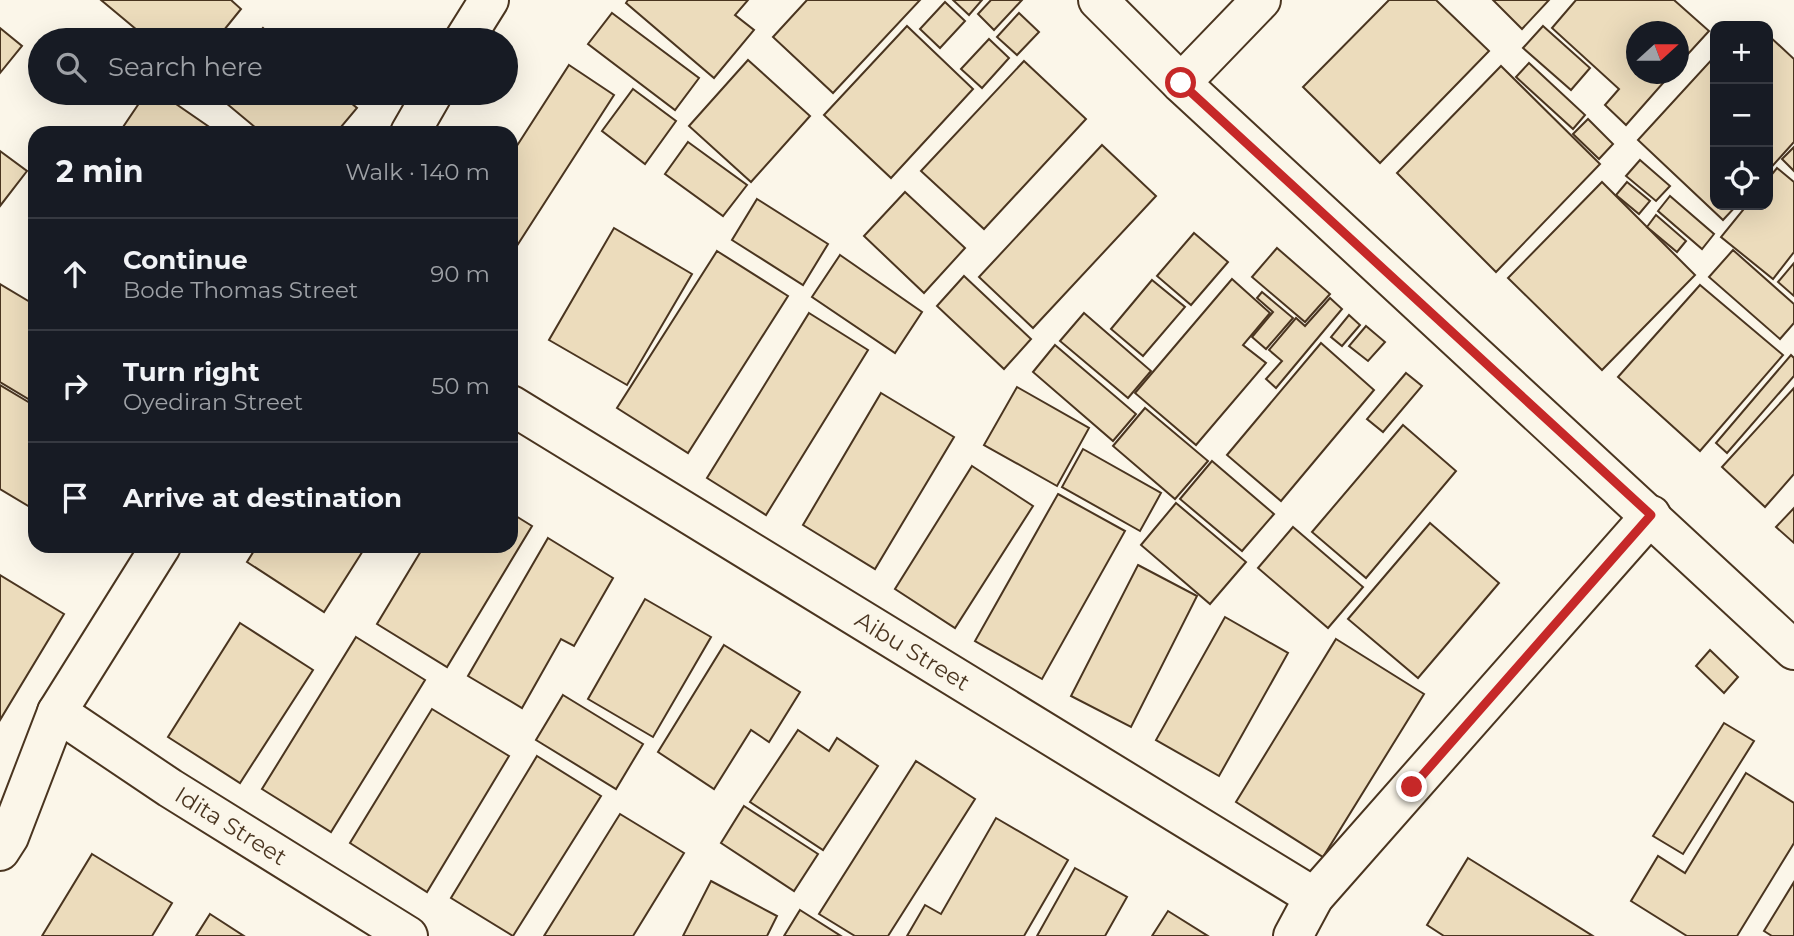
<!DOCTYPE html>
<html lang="en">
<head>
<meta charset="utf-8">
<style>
	:root { --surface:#171b24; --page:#242831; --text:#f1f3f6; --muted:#9ea1a6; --line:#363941 }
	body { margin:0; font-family:Montserrat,sans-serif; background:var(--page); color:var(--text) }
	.controls { position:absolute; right:21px; top:21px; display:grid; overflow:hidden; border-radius:14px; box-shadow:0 7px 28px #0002 }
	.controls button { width:63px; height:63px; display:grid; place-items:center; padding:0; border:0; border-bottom:2px solid var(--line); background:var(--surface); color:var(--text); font:35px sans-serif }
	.compass { position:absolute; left:1626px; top:21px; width:63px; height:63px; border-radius:50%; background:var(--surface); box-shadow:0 7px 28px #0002; rotate:69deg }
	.stop { position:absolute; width:21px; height:21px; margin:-16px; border:5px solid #c62828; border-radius:50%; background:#fff }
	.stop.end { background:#c62828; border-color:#fff; box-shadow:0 2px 7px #0008 }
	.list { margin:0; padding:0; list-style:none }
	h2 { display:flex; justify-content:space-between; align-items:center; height:91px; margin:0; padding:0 28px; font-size:30px }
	h2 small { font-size:23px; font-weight:400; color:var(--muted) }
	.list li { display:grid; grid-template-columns:46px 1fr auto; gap:21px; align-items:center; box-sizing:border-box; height:112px; padding:0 28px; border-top:2px solid var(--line) }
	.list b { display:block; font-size:26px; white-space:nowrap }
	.list p { margin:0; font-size:23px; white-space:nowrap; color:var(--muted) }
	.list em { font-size:23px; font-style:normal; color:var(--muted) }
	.icon { flex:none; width:38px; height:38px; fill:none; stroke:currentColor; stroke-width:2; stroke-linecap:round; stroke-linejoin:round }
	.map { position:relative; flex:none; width:1794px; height:936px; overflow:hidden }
	.search { position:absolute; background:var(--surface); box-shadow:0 7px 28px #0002; left:28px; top:28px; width:490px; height:77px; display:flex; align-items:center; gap:18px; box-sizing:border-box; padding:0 24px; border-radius:38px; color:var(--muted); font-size:26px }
	.panel { position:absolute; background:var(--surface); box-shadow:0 7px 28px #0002; left:28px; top:126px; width:490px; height:427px; border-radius:21px }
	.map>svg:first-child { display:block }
	.building { fill:#ecdcbc; stroke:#4a3520; stroke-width:2 }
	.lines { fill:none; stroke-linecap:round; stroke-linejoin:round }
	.street-casing { stroke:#4a3520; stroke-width:42 }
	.secondary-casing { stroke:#4a3520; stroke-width:42 }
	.street { stroke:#fbf6e9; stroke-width:38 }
	.secondary { stroke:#fbf6e9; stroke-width:38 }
	.route { stroke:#c62828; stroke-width:9 }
	.labels { text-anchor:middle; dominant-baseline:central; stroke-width:5; stroke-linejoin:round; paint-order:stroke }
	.street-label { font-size:23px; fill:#4a3520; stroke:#fbf6e9 }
</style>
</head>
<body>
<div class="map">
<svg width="1794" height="936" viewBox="0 0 1794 936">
	<rect width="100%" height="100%" fill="#fbf6e9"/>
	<!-- building -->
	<g class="building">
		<polygon points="101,0 231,0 241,9 216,40 149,40"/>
		<polygon points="628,0 748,0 735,15 754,30 714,78 626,3"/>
		<polygon points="807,0 920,0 833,93 773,37"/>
		<polygon points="953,0 982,0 969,15"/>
		<polygon points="991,0 1022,0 994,30 978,14"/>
		<polygon points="1389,0 1436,0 1489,51 1380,163 1303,87"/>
		<polygon points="1493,0 1549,0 1522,29"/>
		<polygon points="1576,0 1674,0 1709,31 1678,65 1678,32 1636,32 1636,74 1671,74 1626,125 1605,105 1619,89 1552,28"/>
		<polygon points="945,2 965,21 940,48 920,29"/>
		<polygon points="612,13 699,78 675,110 588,44"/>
		<polygon points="1019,13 1039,32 1017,55 997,37"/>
		<polygon points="907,26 973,89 891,178 824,115"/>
		<polygon points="1543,26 1590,68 1571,90 1523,48"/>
		<polygon points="0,28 22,46 0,73"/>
		<polygon points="263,28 277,40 252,40"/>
		<polygon points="1768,35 1794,59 1794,142 1768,171"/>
		<polygon points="989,39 1009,58 982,88 961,69"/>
		<polygon points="1715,56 1715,205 1737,205 1723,220 1638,140"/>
		<polygon points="748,60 810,116 751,182 689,126"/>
		<polygon points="1024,61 1086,119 984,229 921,171"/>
		<polygon points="1529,63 1585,115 1573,129 1516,77"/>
		<polygon points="569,65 614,95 511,255 511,155"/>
		<polygon points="1501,66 1600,164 1496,272 1397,173"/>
		<polygon points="633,89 676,121 645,164 602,131"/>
		<polygon points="146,93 160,93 218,133 119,133"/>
		<polygon points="214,93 339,93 357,108 336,133 262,133"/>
		<polygon points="1588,119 1613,144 1599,159 1573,134"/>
		<polygon points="688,142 747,185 723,216 665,174"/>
		<polygon points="1102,145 1156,196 1033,328 979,277"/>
		<polygon points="1794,147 1794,171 1782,159"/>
		<polygon points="0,151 27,171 0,206"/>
		<polygon points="1640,160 1670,186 1656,201 1626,176"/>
		<polygon points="1777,168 1794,182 1794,252 1773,279 1721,237 1747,205 1768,205 1768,179"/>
		<polygon points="1602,182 1695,275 1602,370 1508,278"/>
		<polygon points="1627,182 1650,201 1639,214 1616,195"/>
		<polygon points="905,192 965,248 924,293 864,236"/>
		<polygon points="1670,196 1714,234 1702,249 1658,211"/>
		<polygon points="757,199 828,244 803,285 732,240"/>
		<polygon points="1656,215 1686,241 1677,252 1647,227"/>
		<polygon points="614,228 692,274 627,385 549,340"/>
		<polygon points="1194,233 1228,262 1191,305 1157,276"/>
		<polygon points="1277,248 1330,294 1305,322 1252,277"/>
		<polygon points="1733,250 1794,304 1794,323 1780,339 1709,277"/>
		<polygon points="717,251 788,296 688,453 617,408"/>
		<polygon points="840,255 922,312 895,353 812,297"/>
		<polygon points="1794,263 1794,296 1778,282"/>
		<polygon points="964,276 1031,339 1004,369 937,306"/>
		<polygon points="1232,279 1270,313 1243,345 1266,363 1196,445 1135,393"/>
		<polygon points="1152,280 1185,307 1143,356 1111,329"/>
		<polygon points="0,284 35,305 35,403 0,382"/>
		<polygon points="1700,285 1783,355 1700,451 1618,377"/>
		<polygon points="1262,292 1293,318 1266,349 1252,337 1273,312 1257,298"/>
		<polygon points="1330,298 1342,309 1276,388 1266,379 1282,361 1269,350 1296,318 1305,326"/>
		<polygon points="809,313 868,350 766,515 707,478"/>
		<polygon points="1084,313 1151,371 1128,398 1060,341"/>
		<polygon points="1349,315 1360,325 1342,346 1331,337"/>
		<polygon points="1366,326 1385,342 1368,361 1349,346"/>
		<polygon points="1321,343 1374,390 1281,501 1227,455"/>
		<polygon points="1055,345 1136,414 1113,441 1033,372"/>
		<polygon points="1791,355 1794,358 1794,376 1727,453 1716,443"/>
		<polygon points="1406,373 1422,386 1383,432 1367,419"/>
		<polygon points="0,385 35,406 35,510 0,489"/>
		<polygon points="1017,387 1089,428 1057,486 984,445"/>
		<polygon points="1794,388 1794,474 1765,507 1722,467"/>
		<polygon points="881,393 954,437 875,569 803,525"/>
		<polygon points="1145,408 1208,461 1175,499 1113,446"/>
		<polygon points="1403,425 1456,471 1366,578 1312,532"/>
		<polygon points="1083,449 1161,493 1140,531 1062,487"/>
		<polygon points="1212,461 1274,514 1242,551 1180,499"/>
		<polygon points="972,466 1033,506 955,628 895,589"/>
		<polygon points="1058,494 1125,531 1042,679 975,641"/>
		<polygon points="1176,503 1246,562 1210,604 1141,545"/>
		<polygon points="1794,508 1794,543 1776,527"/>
		<polygon points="511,513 532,526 447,667 377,624 424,546 511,546"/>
		<polygon points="1430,523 1499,583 1418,678 1348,619"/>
		<polygon points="1293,527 1363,587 1328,628 1258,568"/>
		<polygon points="548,538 613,578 574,646 561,639 522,708 468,676"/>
		<polygon points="257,546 366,546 324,612 247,562"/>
		<polygon points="1138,565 1197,596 1131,727 1071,696"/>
		<polygon points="0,575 64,614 0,720"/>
		<polygon points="645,599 711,637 653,737 588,699"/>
		<polygon points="1225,617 1288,653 1219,776 1156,740"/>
		<polygon points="240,623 313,670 240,783 168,737"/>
		<polygon points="356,637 425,680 331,832 262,789"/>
		<polygon points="1336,639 1424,694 1323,857 1236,802"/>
		<polygon points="724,645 800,692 769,742 751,730 714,789 658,752"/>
		<polygon points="1710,650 1738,677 1724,693 1696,666"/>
		<polygon points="563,695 643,744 616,789 536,740"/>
		<polygon points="432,709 509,756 427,892 350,843"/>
		<polygon points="1724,723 1754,741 1683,854 1653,836"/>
		<polygon points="798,730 829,751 837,738 878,766 823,850 750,802"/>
		<polygon points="537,756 601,796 513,936 451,898"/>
		<polygon points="916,761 975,799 888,936 855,936 819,914"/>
		<polygon points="1746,773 1794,803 1794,843 1737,936 1687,936 1631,901 1658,856 1685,873"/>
		<polygon points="744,806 818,854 794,891 721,843"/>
		<polygon points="620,814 684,853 633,936 544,936"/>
		<polygon points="996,818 1068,860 1024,936 907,936 925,905 941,914"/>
		<polygon points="92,854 172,903 152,936 42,936"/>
		<polygon points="1468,858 1593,936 1444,936 1427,925"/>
		<polygon points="1075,868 1127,897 1105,936 1037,936"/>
		<polygon points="711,881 777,916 767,936 683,936"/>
		<polygon points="1794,882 1794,936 1772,936 1764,931"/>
		<polygon points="800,910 841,936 784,936"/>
		<polygon points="1168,911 1208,936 1152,936"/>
		<polygon points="210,914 244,936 196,936"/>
	</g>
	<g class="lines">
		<!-- street casing -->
		<g class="street-casing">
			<g id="street">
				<polyline points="464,40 489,0"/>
				<polyline points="1181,83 1261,0"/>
				<polyline points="410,133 433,93"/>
				<path id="s1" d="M511 405 1314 897"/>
				<path id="s2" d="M57 712 170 788 408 936"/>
				<polyline points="0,851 9,837 57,712 161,546"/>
				<polyline points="1293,936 1314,897 1651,515"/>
			</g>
		</g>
		<!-- secondary casing -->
		<g class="secondary-casing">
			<polyline id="secondary" points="1098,0 1181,83 1794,650"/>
		</g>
		<!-- street -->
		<use href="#street" class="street"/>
		<!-- secondary -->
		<use href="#secondary" class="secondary"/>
	</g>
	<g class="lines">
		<!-- route -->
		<polyline class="route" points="1181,83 1651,515 1412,787"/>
	</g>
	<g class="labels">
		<!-- street labels -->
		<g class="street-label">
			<text stroke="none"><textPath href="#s1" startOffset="471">Aibu Street</textPath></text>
			<text stroke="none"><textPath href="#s2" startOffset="208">Idita Street</textPath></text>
		</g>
	</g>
</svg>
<div class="controls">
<button>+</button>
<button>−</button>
<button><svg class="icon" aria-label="locate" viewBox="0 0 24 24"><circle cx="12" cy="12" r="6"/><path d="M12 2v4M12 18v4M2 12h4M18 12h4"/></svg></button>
</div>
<svg class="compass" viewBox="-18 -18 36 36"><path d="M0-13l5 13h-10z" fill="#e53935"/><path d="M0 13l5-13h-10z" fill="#9ea1a6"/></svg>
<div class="stop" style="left:1181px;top:83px"></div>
<div class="stop end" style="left:1412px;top:787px"></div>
<div class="search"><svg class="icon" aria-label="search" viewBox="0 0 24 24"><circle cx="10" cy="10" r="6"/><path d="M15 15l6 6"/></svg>Search here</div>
<section class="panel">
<h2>2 min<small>Walk · 140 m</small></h2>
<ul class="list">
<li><svg class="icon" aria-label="ahead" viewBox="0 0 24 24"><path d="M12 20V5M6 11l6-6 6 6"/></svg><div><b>Continue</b><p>Bode Thomas Street</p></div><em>90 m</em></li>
<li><svg class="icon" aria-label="right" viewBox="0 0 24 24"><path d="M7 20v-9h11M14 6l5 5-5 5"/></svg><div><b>Turn right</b><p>Oyediran Street</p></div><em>50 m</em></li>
<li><svg class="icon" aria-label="arrive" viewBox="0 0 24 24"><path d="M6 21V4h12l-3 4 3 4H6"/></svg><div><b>Arrive at destination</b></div></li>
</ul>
</section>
</div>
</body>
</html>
